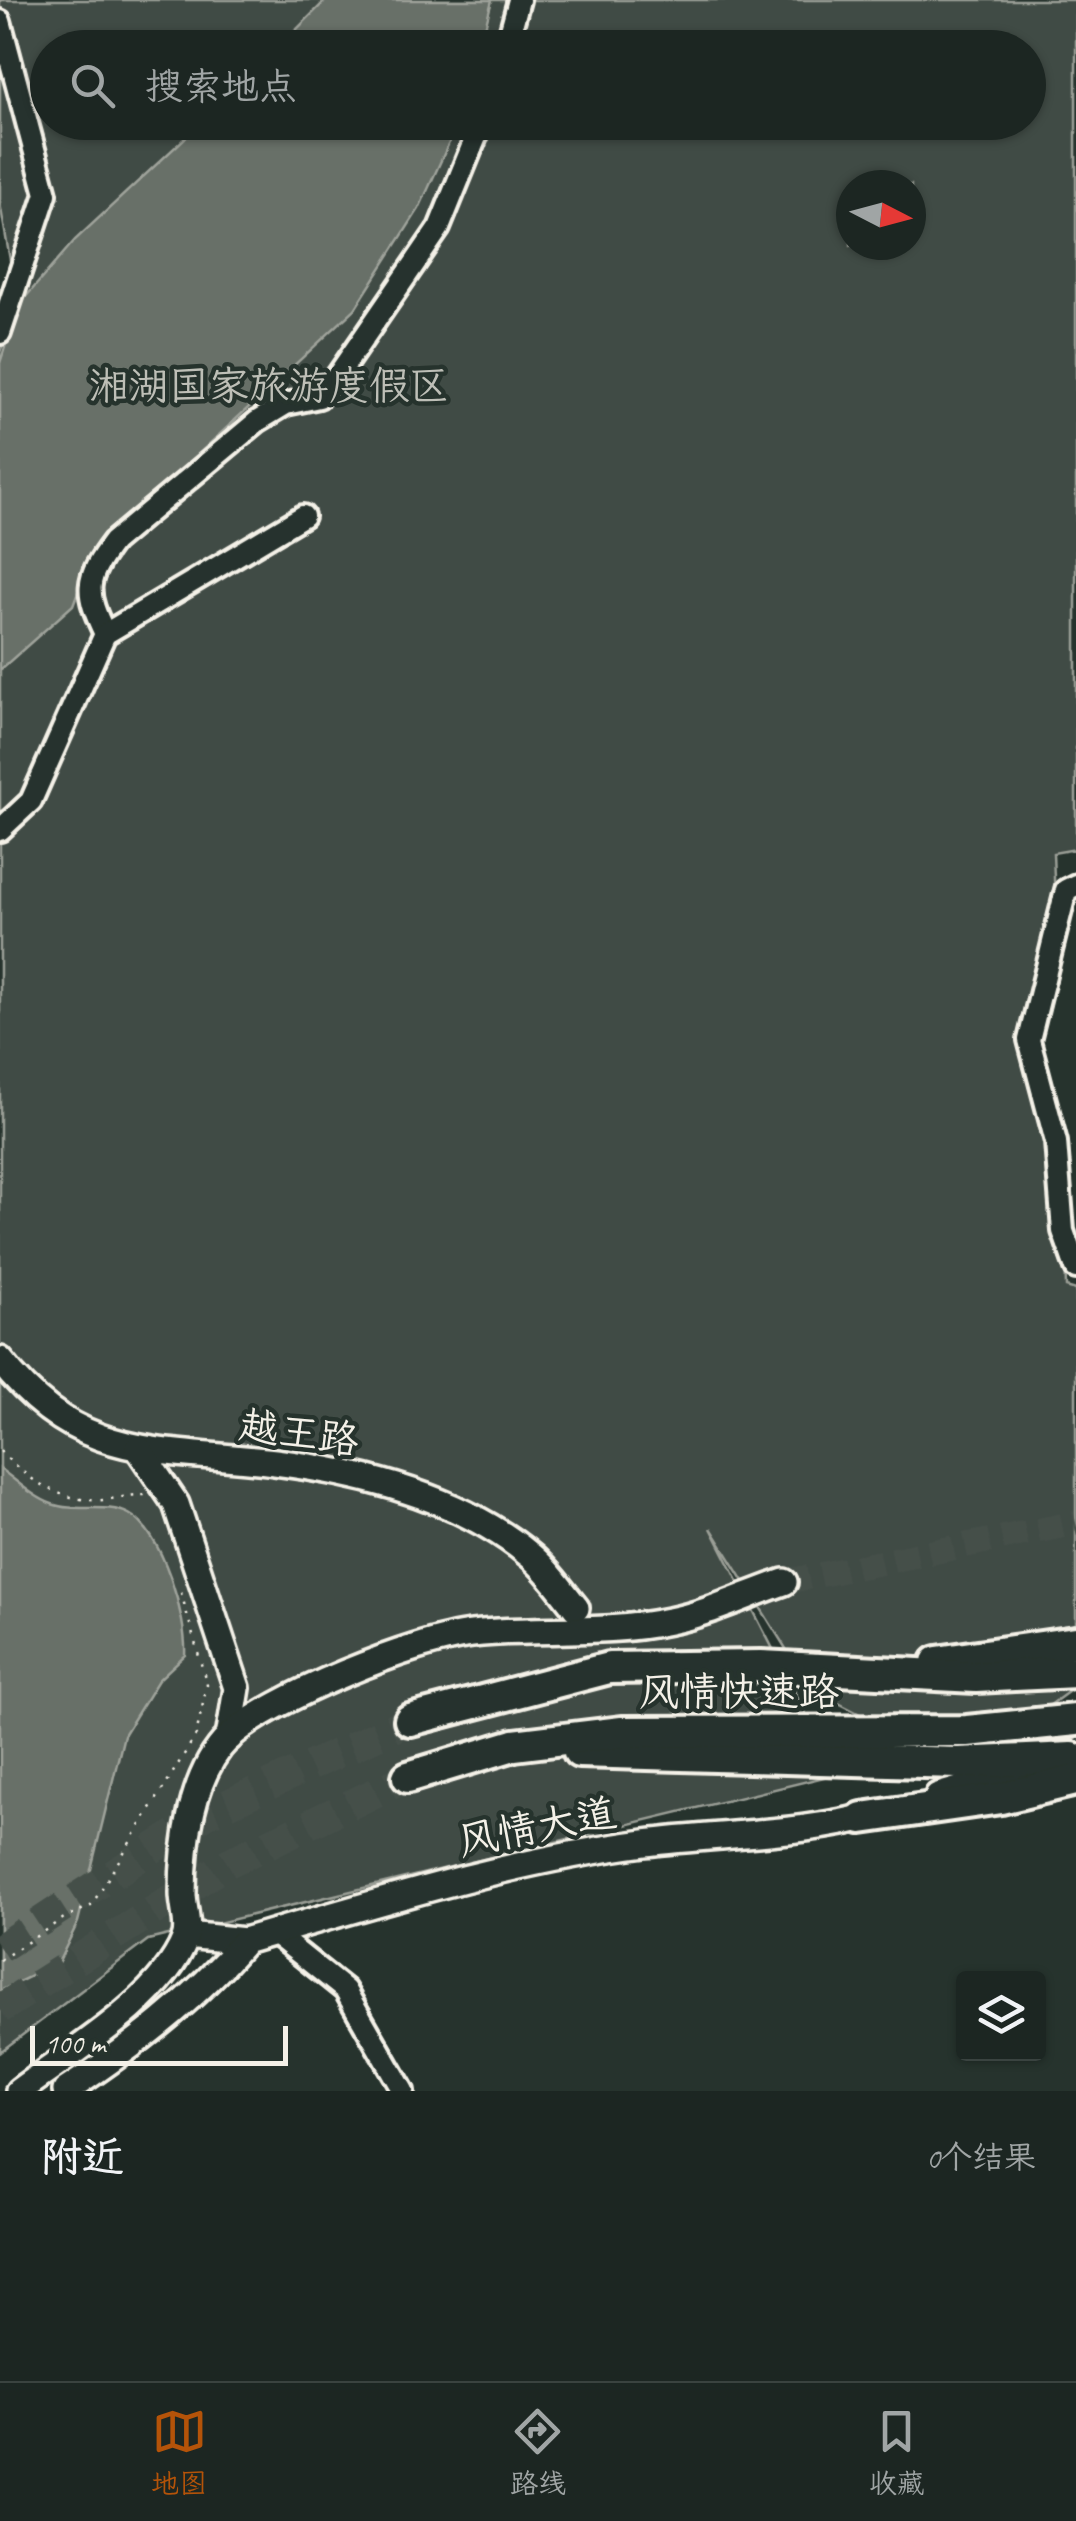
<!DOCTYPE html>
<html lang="zh">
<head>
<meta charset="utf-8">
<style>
	:root { --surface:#1c2622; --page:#29322f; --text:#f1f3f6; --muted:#a0a5a5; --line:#3a4340; --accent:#b45309 }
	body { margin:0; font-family:Caveat,"LXGW WenKai TC",sans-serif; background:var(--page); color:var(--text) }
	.controls { position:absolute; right:30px; bottom:30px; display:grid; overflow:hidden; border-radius:10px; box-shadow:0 2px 8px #0004 }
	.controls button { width:90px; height:90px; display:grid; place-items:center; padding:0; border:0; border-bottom:2px solid var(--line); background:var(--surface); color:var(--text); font:50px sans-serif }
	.compass { position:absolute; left:836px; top:170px; width:90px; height:90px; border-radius:50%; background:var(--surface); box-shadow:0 2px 8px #0004; rotate:96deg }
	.scale { position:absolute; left:30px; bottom:25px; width:258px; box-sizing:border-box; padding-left:10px; border:5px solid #f4f1e8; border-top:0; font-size:28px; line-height:35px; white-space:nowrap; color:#f4f1e8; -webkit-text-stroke:8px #26332d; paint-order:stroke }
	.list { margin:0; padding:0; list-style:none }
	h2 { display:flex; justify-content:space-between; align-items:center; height:130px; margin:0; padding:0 40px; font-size:42px }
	h2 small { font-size:32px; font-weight:400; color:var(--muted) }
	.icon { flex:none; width:55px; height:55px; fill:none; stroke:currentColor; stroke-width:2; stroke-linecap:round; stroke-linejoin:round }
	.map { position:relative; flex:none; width:1076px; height:2091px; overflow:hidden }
	.search { position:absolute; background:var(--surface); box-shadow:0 2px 8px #0004; left:30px; right:30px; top:30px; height:110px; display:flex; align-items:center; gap:25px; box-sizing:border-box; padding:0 35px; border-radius:55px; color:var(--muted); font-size:38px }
	.sheet { height:290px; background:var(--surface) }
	nav { display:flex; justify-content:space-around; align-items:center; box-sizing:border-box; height:140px; border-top:2px solid var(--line); background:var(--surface); font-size:28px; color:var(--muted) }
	nav a { display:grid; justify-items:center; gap:5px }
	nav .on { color:var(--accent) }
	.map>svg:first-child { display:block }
	.green { fill:#414b45; stroke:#9a9e96; stroke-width:2.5; fill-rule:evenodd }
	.water { fill:#676f68; stroke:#9fa39b; stroke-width:2.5 }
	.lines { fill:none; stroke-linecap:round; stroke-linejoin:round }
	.major-tunnel { stroke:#455049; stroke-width:25; stroke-dasharray:25 12; stroke-linecap:butt }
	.highway-tunnel { stroke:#455049; stroke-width:30; stroke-dasharray:30 15; stroke-linecap:butt }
	.minor-casing { stroke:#f4f1e8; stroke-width:28 }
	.major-casing { stroke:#f4f1e8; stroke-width:32 }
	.highway-casing { stroke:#f4f1e8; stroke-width:38 }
	.path { stroke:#f4f1e8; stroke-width:2.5; stroke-dasharray:2.5 8; stroke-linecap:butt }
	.minor { stroke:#26332d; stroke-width:20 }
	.major { stroke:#26332d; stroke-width:25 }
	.highway { stroke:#26332d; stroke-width:30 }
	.labels { text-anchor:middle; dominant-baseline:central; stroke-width:9; stroke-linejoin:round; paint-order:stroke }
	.park-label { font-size:40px; fill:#bebfb7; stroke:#26332d }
	.street-label { font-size:40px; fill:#f4f1e8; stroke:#26332d }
</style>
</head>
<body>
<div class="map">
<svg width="1076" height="2091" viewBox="0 0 1076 2091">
	<rect width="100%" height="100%" fill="#26332d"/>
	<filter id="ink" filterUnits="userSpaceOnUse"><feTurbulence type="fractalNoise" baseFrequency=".01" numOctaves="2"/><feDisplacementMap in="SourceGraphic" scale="20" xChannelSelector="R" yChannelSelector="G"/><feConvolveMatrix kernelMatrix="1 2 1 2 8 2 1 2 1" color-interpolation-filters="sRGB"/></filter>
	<g filter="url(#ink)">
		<!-- green -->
		<path class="green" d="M0 0H1076V849L1053 853 1056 928 1023 1042 1061 1138 1066 1287 1076 1290V1686L1038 1714 933 1751 811 1689 711 1528 837 1774 148 1940 0 2052V352L18 306 0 203ZM48 48H1028V122H48ZM851 185H911V245H851Z"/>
		<!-- water -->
		<g class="water">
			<polygon points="326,0 492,0 480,47 279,47"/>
			<polygon points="201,123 458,123 419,209 355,309 114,532 87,567 73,605 0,670 0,363 18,306 75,240"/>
			<path d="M0 1469C16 1480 34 1498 52 1504 75 1513 107 1502 129 1514 163 1532 187 1619 185 1655L158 1680 124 1735 78 1922 58 1963 0 1991Z"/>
		</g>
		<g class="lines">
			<!-- major-tunnel -->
			<polyline class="major-tunnel" points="784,1582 1076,1523"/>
			<!-- highway-tunnel -->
			<g class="highway-tunnel">
				<polyline points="0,1948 206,1814 410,1720"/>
				<polyline points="0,2009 228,1863 408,1777"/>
			</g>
			<!-- minor casing -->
			<g class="minor-casing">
				<g id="minor">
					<polyline points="0,21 46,194 0,333"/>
					<polyline points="506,48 519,0"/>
					<path d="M105 634C85 592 84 580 113 542L258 421 286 404 319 397 338 375 439 228 482 122"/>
					<polyline points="0,830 31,801 105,634 303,516"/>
					<polyline points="1076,885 1066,890 1029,1040 1056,1142 1063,1231 1076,1268"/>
					<polyline points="274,1933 345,1990 403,2091"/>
				</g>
			</g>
			<!-- major casing -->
			<g class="major-casing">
				<g id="major">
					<path d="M0 1360C80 1463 159 1448 275 1462 362 1473 463 1498 531 1556 548 1570 562 1591 576 1608"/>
					<polyline points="138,1448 176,1504 237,1688 229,1738"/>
					<polyline points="938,1796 1039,1767"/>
					<polyline points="187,1935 244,1941"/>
					<path d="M19 2091C71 2052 161 2000 185 1939 190 1927 183 1907 183 1894 183 1845 191 1774 229 1737 271 1698 415 1640 472 1634 537 1627 604 1635 669 1621 707 1614 746 1595 784 1582"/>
					<path d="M66 2091C130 2048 194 2001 244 1941 377 1903 508 1861 645 1843 724 1833 804 1835 881 1813"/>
				</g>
			</g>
			<!-- highway casing -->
			<g class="highway-casing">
				<g id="highway">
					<polyline points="937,1662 1076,1642"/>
					<polyline points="410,1720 609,1668 761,1666 976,1677 1076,1672"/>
					<polyline points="579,1752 958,1763 1072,1758"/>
					<polyline points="408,1777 514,1745 622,1732 967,1731 1076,1720"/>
					<polyline points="862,1818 1001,1798 1076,1780"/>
				</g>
			</g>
			<!-- path -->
			<g class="path">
				<path d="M0 1451C25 1477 53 1497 89 1500 108 1502 127 1494 145 1495"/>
				<polyline points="0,1960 64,1918 91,1906 196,1735 207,1685 180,1589"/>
			</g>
			<!-- minor -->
			<use href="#minor" class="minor"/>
			<!-- major -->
			<use href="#major" class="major"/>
			<!-- highway -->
			<use href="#highway" class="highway"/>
		</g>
	</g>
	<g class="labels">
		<!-- park labels -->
		<g class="park-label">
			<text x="269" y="386">湘湖国家旅游度假区</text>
		</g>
		<!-- street labels -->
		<g class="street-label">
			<text transform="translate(299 1433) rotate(8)">越王路</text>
			<text x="739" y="1692">风情快速路</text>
			<text transform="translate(537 1827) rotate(-11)">风情大道</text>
		</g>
	</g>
</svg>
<div class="controls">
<button><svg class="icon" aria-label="layers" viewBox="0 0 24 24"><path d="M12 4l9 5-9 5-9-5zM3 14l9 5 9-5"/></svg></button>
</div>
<svg class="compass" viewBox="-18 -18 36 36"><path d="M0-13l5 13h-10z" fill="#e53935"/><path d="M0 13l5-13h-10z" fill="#a0a5a5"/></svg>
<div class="scale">100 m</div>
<div class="search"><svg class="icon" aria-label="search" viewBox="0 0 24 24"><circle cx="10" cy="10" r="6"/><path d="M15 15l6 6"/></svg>搜索地点</div>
</div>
<section class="sheet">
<h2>附近<small>0个结果</small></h2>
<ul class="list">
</ul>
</section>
<nav>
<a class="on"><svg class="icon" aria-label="map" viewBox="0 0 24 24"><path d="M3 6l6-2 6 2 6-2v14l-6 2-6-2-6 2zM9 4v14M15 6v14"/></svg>地图</a>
<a><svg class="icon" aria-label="directions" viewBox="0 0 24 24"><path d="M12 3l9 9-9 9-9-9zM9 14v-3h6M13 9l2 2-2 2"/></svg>路线</a>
<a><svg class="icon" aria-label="saved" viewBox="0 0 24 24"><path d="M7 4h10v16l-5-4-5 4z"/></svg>收藏</a>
</nav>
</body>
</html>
